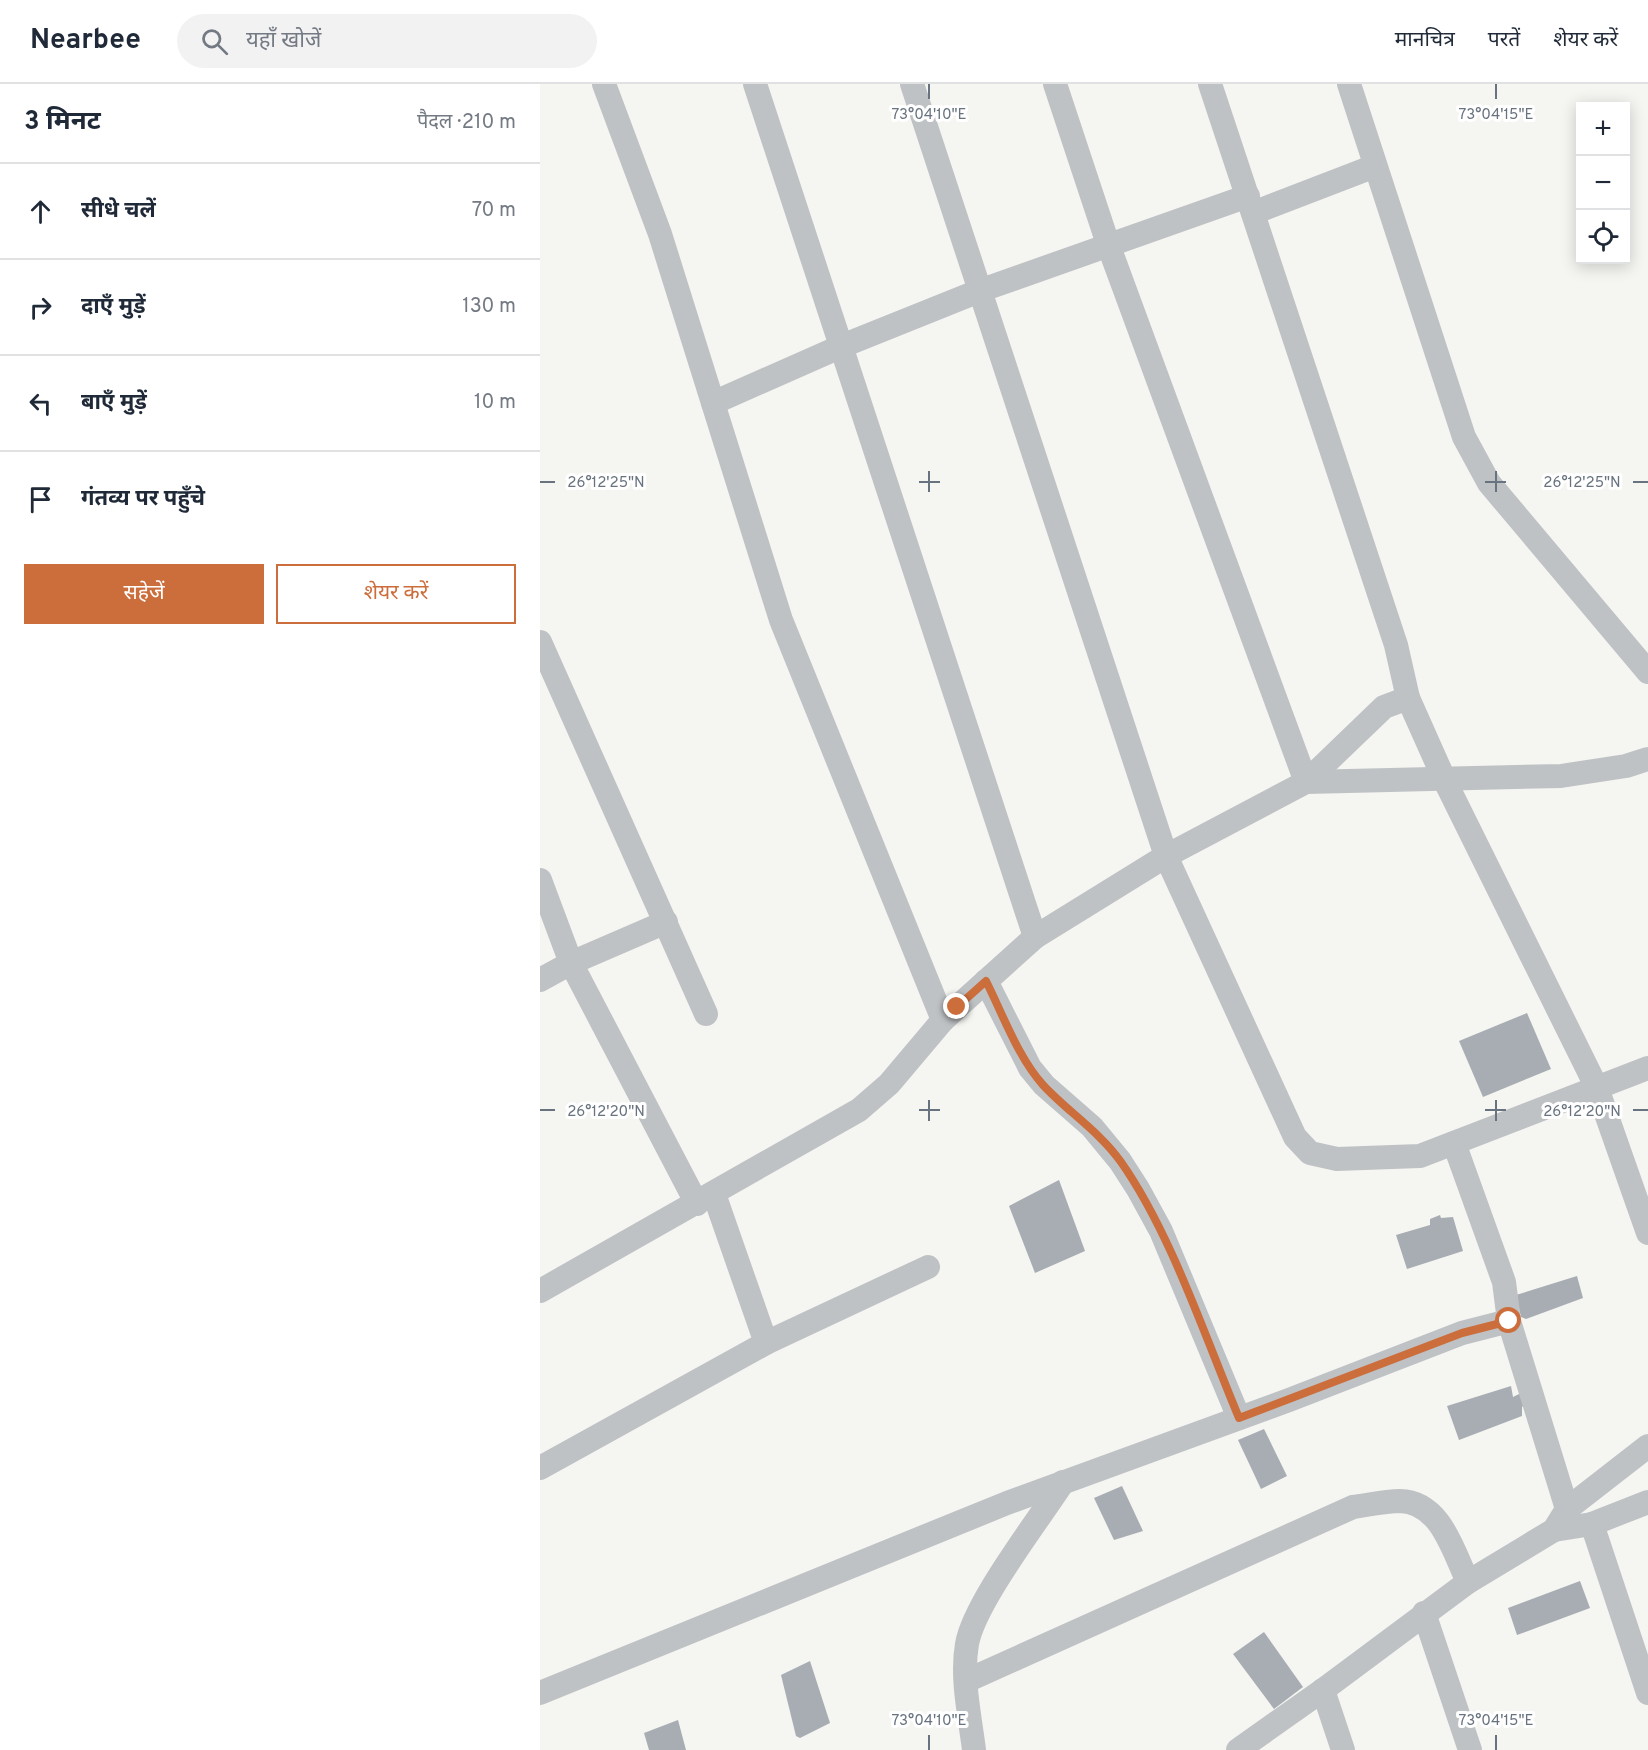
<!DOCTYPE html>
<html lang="hi">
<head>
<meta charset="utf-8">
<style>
	:root { --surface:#fff; --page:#f2f2f3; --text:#1f2937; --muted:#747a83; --line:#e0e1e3; --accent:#cc6d3c }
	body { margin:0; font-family:Overpass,"Noto Sans Devanagari",sans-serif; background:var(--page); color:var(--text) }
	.controls { position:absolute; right:18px; top:18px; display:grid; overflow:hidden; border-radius:0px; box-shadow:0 3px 15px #0003 }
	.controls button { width:54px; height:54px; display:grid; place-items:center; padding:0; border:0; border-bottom:2px solid var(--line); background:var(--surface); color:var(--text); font:30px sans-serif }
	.stop { position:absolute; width:18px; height:18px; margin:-14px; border:4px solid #cc6d3c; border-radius:50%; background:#fff }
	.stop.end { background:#cc6d3c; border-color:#fff; box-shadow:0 2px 6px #0008 }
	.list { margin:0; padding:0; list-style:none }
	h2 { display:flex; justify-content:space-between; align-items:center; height:78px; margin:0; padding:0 24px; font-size:26px }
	h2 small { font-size:20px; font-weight:400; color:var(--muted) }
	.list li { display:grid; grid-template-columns:39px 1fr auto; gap:18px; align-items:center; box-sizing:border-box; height:96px; padding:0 24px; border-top:2px solid var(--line) }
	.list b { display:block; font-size:22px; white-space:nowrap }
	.list em { font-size:20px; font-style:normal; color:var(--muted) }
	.actions { display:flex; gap:12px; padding:18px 24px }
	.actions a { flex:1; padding:14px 0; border:2px solid var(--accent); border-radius:0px; text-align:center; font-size:21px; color:var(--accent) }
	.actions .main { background:var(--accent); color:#fff }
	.icon { flex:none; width:33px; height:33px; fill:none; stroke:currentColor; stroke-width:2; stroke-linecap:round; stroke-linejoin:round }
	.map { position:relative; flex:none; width:1108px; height:1666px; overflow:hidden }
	header { display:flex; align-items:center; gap:36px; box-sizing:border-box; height:84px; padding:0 30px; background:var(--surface); border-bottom:2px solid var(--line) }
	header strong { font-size:28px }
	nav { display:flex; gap:33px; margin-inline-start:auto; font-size:21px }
	.search { width:420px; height:54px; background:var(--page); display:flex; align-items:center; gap:15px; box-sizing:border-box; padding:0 21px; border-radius:33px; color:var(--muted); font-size:22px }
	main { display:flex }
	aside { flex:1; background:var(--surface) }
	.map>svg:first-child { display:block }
	.building { fill:#a7adb2 }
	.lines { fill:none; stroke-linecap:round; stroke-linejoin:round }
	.minor { stroke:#bfc2c5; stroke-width:24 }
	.route { stroke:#cc6d3c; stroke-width:8 }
	.ticks { fill:none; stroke:#68737f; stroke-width:2 }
	.ticks-label { font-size:15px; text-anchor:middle; fill:#68737f; stroke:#fff; stroke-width:6; stroke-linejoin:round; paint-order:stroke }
</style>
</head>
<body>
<header>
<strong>Nearbee</strong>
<div class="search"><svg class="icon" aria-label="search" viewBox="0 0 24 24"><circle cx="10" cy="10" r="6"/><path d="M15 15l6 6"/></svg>यहाँ खोजें</div>
<nav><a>मानचित्र</a><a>परतें</a><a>शेयर करें</a></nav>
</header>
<main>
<aside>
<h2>3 मिनट<small>पैदल · 210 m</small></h2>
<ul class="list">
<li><svg class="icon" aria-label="ahead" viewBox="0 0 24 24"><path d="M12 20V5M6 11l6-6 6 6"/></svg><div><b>सीधे चलें</b></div><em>70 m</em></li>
<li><svg class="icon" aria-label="right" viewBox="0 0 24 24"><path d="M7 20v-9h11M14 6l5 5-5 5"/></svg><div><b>दाएँ मुड़ें</b></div><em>130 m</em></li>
<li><svg class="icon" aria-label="left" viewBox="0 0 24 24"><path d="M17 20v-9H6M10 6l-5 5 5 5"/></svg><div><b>बाएँ मुड़ें</b></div><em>10 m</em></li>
<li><svg class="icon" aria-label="arrive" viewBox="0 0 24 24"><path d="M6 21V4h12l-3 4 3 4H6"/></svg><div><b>गंतव्य पर पहुँचे</b></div></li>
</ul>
<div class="actions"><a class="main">सहेजें</a><a>शेयर करें</a></div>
</aside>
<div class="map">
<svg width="1108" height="1666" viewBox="0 0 1108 1666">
	<rect width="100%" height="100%" fill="#f5f5f2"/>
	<!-- building -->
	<g class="building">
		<polygon points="987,929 1011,985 943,1013 919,957"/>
		<polygon points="519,1096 545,1167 495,1189 469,1122"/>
		<polygon points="900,1131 901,1134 913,1133 923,1167 867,1185 856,1151 890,1141 890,1135"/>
		<polygon points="1037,1192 1043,1214 986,1235 981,1233 976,1211"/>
		<polygon points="971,1302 973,1313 981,1309 987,1319 982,1323 982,1332 919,1356 907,1322"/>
		<polygon points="724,1345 747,1392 721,1405 698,1356"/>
		<polygon points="582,1402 603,1447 574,1456 554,1414"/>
		<polygon points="1040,1497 1050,1524 977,1551 968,1524"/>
		<polygon points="724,1548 763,1603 734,1625 693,1570"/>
		<polygon points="270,1577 290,1639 260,1654 256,1652 241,1591"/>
		<polygon points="138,1636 146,1666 109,1666 104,1649"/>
	</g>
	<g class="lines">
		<!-- minor -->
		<g class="minor">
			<polyline points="64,0 120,150 241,536 403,936"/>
			<polyline points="215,0 495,853"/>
			<polyline points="372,0 626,772 755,1053 770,1069 797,1075 880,1072 1108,984"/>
			<polyline points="515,0 568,160 766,698 1021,692 1086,682 1108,675"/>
			<polyline points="809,0 924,353 949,399 1108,588"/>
			<polyline points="713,129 835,82"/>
			<polyline points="173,319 302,262 439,207 708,112"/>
			<polyline points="0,558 166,930"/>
			<polyline points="868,614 905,697 1057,1004 1108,1149"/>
			<polyline points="0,796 31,879 157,1120"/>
			<polyline points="0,896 31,879 126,838"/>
			<polyline points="446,897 490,984 504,1001 552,1043 580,1077 598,1105 621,1147 699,1334"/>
			<polyline points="914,1059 964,1198 969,1237"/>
			<polyline points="0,1207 319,1026 349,1000 403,936 495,853 626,772 766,698 844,623 868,614 856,561 670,0"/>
			<polyline points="226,1259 388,1183"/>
			<polyline points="0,1384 226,1259 174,1110"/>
			<polyline points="1027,1425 1108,1362"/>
			<polyline points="1052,1440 1108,1609"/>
			<polyline points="884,1529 930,1666"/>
			<path d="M426 1597 813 1423C828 1421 845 1417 860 1417 901 1418 913 1467 928 1498"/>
			<polyline points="783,1606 803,1666"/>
			<polyline points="0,1609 467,1419 749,1316 922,1249 969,1237 1027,1425 1014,1446 1052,1440 1108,1418"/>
			<path d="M434 1666C430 1633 421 1594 427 1560 434 1519 498 1437 523 1398"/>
			<polyline points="698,1666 783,1606 928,1498 1014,1446"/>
		</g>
	</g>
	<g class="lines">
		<!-- route -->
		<path class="route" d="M417 923 446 897C463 931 478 973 503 1001 528 1028 559 1047 581 1078 631 1149 665 1253 699 1334L922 1249 969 1237"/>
	</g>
	<!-- ticks -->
	<path class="ticks" d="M389 0V15M956 0V15M389 387V408M956 387V408M0 398H15M379 398H400M945 398H966M1093 398H1108M389 1016V1037M956 1016V1037M0 1026H15M379 1026H400M945 1026H966M1093 1026H1108M389 1651V1666M956 1651V1666"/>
	<g class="ticks-label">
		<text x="389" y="35">73°04'10"E</text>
		<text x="956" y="35">73°04'15"E</text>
		<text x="66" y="403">26°12'25"N</text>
		<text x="1042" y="403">26°12'25"N</text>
		<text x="66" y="1032">26°12'20"N</text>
		<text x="1042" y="1032">26°12'20"N</text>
		<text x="389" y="1641">73°04'10"E</text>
		<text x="956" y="1641">73°04'15"E</text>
	</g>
</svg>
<div class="controls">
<button>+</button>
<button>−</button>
<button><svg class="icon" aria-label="locate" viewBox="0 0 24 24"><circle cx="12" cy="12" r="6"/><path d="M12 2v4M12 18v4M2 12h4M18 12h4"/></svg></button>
</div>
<div class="stop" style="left:969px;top:1237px"></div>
<div class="stop end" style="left:417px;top:923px"></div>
</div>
</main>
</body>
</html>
